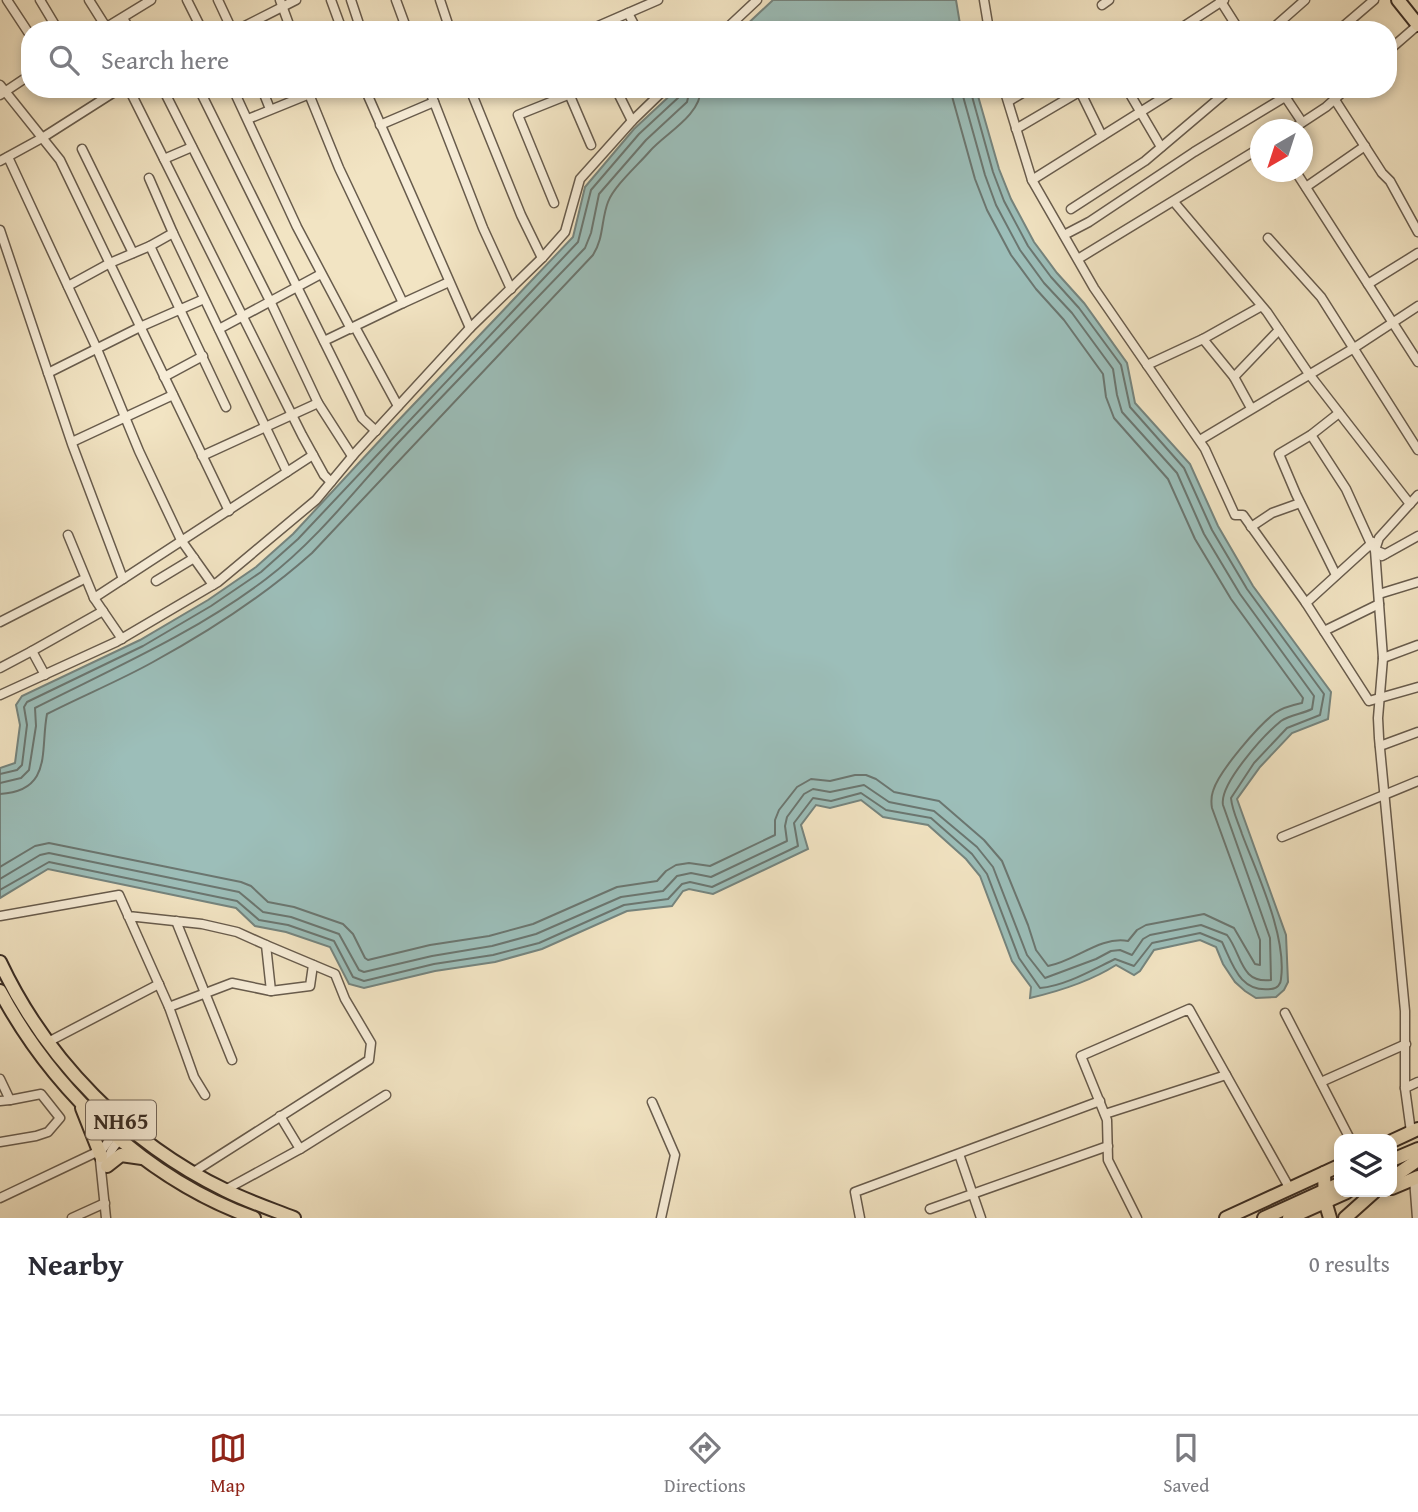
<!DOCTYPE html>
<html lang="en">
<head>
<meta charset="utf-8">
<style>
	:root { --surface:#fff; --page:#f2f2f3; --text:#2b2b33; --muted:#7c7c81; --line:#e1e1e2; --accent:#8f2418 }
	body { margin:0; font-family:"Gentium Book Plus",serif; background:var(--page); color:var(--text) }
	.controls { position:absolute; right:21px; bottom:21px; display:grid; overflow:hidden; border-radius:14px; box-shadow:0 4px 10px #0003 }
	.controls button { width:63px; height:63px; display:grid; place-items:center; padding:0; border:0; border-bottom:2px solid var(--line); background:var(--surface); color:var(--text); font:35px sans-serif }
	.compass { position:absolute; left:1250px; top:119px; width:63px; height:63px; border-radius:50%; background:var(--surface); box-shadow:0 4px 10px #0003; rotate:219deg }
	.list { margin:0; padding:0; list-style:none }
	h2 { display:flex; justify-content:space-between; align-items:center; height:91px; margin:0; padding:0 28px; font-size:30px }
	h2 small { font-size:23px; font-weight:400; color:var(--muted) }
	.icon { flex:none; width:38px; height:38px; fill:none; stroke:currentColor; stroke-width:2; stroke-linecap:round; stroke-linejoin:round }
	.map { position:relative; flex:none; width:1418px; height:1218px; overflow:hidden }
	.search { position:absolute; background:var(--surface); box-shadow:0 4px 10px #0003; left:21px; right:21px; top:21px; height:77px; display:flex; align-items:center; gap:18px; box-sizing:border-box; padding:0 24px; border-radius:28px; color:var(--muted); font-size:26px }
	.sheet { height:196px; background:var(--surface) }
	nav { display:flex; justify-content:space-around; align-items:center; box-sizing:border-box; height:98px; border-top:2px solid var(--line); background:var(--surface); font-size:19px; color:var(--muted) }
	nav a { display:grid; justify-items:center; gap:4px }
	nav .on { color:var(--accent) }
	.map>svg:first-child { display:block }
	.water { fill:#9cbeb9; stroke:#75847e; stroke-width:2 }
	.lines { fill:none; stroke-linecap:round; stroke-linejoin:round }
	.shore { stroke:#6b7670; stroke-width:2 }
	.minor-casing { stroke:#685c4d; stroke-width:11 }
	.primary-casing { stroke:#3a2e26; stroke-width:16 }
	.trunk-casing { stroke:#3a2e26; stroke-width:16 }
	.minor { stroke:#f7edd8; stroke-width:8 }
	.primary { stroke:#f2e4c3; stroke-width:12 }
	.trunk { stroke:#f2e4c3; stroke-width:12 }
	.labels { text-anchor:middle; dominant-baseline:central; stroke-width:6; stroke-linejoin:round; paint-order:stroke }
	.shield { fill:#f7edd8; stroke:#73675b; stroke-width:2 }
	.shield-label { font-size:23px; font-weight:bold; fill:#3a2e26 }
</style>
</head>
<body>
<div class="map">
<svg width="1418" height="1218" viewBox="0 0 1418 1218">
	<rect width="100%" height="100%" fill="#f2e4c3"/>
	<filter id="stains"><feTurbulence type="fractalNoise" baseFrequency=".00286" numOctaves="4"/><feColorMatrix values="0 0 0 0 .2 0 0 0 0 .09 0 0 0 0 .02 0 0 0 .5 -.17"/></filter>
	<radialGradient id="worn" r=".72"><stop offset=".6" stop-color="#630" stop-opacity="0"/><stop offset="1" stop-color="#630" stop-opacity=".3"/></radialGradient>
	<!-- water -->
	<g class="water">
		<polygon points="773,0 956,0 961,30 741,30"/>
		<path d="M677 89H976L999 169 1011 199 1034 242 1057 273 1084 303 1127 363 1135 403 1190 464 1218 526 1253 586 1331 692 1328 719 1292 733 1260 767 1237 799 1286 935 1288 982 1284 990 1276 997 1256 998 1245 991 1235 982 1223 964 1216 947 1200 940 1154 950 1140 971 1134 975 1116 965C1091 981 1060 991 1030 998L1031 987 1012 961 980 876 966 859 928 825 883 817 861 800 830 808 816 805 801 825 808 849 713 894 689 889 683 891 672 906 627 911 542 949 495 962 435 971 364 988 349 984 330 947 286 932 255 926 236 908 48 869 0 898V768L15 763 20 725 16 705 22 696 140 640 208 600 256 567 293 534 395 424 573 237 585 187 634 129Z"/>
	</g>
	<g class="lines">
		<!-- shore -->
		<g class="shore">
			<polyline points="0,774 17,770 22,765 27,725 24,707 27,702 143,646 211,606 261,572 298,539 578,242 591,190 639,134 679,97 682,89"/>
			<path d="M0 783 21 778 29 770 36 726 35 708C114 668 195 633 266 579 316 541 356 489 398 443 460 377 523 313 585 248L591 233 599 194 646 140 687 102 690 89"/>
			<path d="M0 794C53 791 40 750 47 714 82 696 119 681 153 662 210 631 264 596 312 553L593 255C604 238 601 220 608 202 614 186 638 165 650 151 666 133 700 116 701 89"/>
			<path d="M0 867 35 846 49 843 241 882 251 886 268 902 294 907 343 924 353 934 365 958 368 960 430 945 489 936 533 924 617 887 657 881 666 871 676 865 689 863 710 866 775 835V820L779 810 797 787 811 779 830 781 855 775H866L876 779 894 792 939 801 984 840 1002 861 1028 925 1036 950 1048 966C1076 961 1099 936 1128 941L1137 930 1146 925 1204 914 1234 928 1255 964 1260 965V940L1212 808C1211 802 1211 797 1213 791 1219 771 1258 726 1275 713 1283 707 1293 705 1302 703L1303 698 1231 599 1195 539 1168 479 1114 418 1106 397 1103 374 1064 320 1036 289 1011 255 987 210 975 179 950 89"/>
			<path d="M0 879 40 855 49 853 239 892 263 912 291 917 339 934 359 970 364 972 432 956 492 946 536 934 621 897 663 891 677 876 691 873 711 877 787 841 785 826 787 817 804 794 813 789 830 792 864 785 889 802 934 811 977 847 993 867 1027 955 1045 978 1096 959 1111 951 1120 950 1132 955 1143 939 1150 935 1201 925 1227 935C1242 954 1240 984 1271 980L1270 938 1223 805C1219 784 1264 735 1281 721 1290 715 1302 714 1312 709L1314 696 1240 594 1204 534 1177 473 1122 412 1117 395 1113 369 1072 313 1044 283 1020 250 996 205 985 175 961 89"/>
			<path d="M0 890 49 862 237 901 259 920 288 925 334 941 353 977 364 981 434 964 493 955 539 943 624 905 668 899 682 884 690 882 712 887 798 846 794 823 813 798 831 801 861 793 886 810 931 818 972 854 987 874 1019 958 1040 988C1065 986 1092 970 1115 959L1134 966 1152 943 1200 933 1222 942C1233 965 1240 993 1271 989 1277 989 1281 984 1281 979 1287 936 1257 874 1242 834 1238 822 1232 810 1231 798L1254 763 1287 728 1320 715 1324 694 1247 589 1212 530 1184 468 1130 407 1121 365 1079 308 1051 277 1028 246 1004 201 993 172 970 89"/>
		</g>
		<!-- minor casing -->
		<g class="minor-casing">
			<g id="minor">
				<polyline points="7,0 30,35"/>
				<polyline points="40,0 58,30"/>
				<polyline points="89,0 106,27"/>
				<polyline points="187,0 202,30"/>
				<polyline points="218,0 232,30"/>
				<polyline points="280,0 291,30"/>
				<polyline points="331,0 342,30"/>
				<polyline points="351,0 361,30"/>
				<polyline points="396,0 407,30"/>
				<polyline points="440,0 450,30"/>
				<polyline points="984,0 989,30"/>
				<polyline points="1220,0 1239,30"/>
				<polyline points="1102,5 1109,0"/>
				<polyline points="628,13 637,30"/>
				<polyline points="123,18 130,30"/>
				<polyline points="102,30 151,0"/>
				<polyline points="237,30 296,0"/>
				<polyline points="589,30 658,0"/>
				<polyline points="725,30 757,0"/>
				<polyline points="1178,30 1224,0"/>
				<polyline points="1271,30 1305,0"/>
				<polyline points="1339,30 1374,0"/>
				<polyline points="1388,51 1418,25"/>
				<polyline points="0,85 60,160 229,511"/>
				<polyline points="129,89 302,435 324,475 331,482"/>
				<polyline points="163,89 271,303 318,403 352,456"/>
				<polyline points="199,89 362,418 376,431"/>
				<polyline points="233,89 297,227 351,329"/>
				<polyline points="262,89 270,109"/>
				<polyline points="311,89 311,99 339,168 403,303 449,282"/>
				<polyline points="365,89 470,328 542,258 565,232 580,179 632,121"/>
				<polyline points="429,89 483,228 511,289"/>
				<polyline points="470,89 521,215 542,258"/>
				<polyline points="567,89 591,145"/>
				<polyline points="616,89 632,121 665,89"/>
				<polyline points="1004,89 1032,180 1094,288 1205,449 1235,515 1243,515 1306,603 1369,701 1418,687"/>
				<polyline points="1079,89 1102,136"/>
				<polyline points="1127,89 1161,147"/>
				<polyline points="1280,89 1302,122"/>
				<polyline points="0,95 30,75"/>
				<polyline points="1335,100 1382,173 1390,181 1418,232"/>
				<polyline points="1009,101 1029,89"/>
				<polyline points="248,119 322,89"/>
				<polyline points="380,125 434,102"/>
				<polyline points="1016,129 1084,89"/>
				<polyline points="1291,130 1326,107 1346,89"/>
				<polyline points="82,149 133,253"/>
				<polyline points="8,157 97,349 139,451 181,540 213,585"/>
				<polyline points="164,159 192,147"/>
				<polyline points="0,161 42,138 119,89"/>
				<polyline points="1296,172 1418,362"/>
				<polyline points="149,178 173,233"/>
				<polyline points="1032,180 1177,89"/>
				<polyline points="1306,187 1365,146"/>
				<polyline points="1174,202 1267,312 1309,374 1410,504"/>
				<polyline points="554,203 518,115 583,89"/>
				<polyline points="1071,209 1145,161 1230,89"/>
				<polyline points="0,230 72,444 123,579"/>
				<polyline points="1064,235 1089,222 1194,152 1298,89"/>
				<polyline points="1268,238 1321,297 1418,450"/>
				<polyline points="150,246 173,233 287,472"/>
				<polyline points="1078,259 1260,148"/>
				<polyline points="1368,284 1418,253"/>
				<polyline points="68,286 110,263 150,246 226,407"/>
				<polyline points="355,327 398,406"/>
				<polyline points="219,329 321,274"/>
				<polyline points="1203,339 1234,377"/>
				<polyline points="324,341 403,303"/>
				<polyline points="1147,365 1203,339 1260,307"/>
				<polyline points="48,373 140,327 204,299"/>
				<polyline points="164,377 203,356"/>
				<polyline points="1251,408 1234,377 1279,330"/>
				<polyline points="1311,435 1346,489 1371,544 1375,550 1385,554"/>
				<polyline points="1200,440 1354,348 1418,306"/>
				<polyline points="72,442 173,395"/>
				<polyline points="202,456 318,403"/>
				<polyline points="1251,527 1272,513 1300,503"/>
				<polyline points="68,535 94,598 122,639"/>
				<polyline points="1382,556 1418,536"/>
				<polyline points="1336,575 1296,494 1279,454 1311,435 1339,413"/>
				<polyline points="156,581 194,558"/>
				<polyline points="1379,594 1418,582"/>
				<polyline points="94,598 313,455"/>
				<polyline points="1306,603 1373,542"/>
				<polyline points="0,622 84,579"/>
				<polyline points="1324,631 1379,604"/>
				<polyline points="32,651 103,611"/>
				<polyline points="1383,658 1418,645"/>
				<polyline points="0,668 32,651 45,675"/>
				<polyline points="0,695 116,642 218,582 316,500 356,452 470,328"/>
				<polyline points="1380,746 1418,732"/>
				<polyline points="1282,837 1418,781"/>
				<polyline points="0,916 119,895 169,1007 232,983 271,991 266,945 237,932 202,924 128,916"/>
				<polyline points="176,921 232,1060"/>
				<polyline points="271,991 310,986 313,965"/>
				<polyline points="169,1007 194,1077 205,1095"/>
				<polyline points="1285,1013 1350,1139"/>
				<polyline points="48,1042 159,984"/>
				<polyline points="0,1079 10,1100 0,1101"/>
				<polyline points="1321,1082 1406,1044"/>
				<polyline points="1405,1088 1418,1082"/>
				<polyline points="652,1102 675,1155 661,1218"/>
				<polyline points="1105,1114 1226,1075"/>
				<polyline points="280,1116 300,1149"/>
				<polyline points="1411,1132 1405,1088 1405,1011 1379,738 1378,718 1383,658 1375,550 1379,538 1418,495"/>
				<polyline points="0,1142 36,1136 48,1132 60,1118 41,1094 10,1100"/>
				<polyline points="959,1154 981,1218"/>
				<path d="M107 1166C108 1149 120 1140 130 1127"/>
				<polyline points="192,1173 369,1060 371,1043 345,999 335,974 266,945"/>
				<polyline points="1414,1179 1417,1218"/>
				<polyline points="225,1190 300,1149 386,1095"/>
				<polyline points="0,1198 99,1151"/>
				<polyline points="930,1209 1108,1146"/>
				<polyline points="72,1218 105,1203"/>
				<polyline points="106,1218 100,1160 102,1150 115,1132"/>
				<polyline points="860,1218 855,1192 1100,1101"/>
				<polyline points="1137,1218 1108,1160 1107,1120 1081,1056 1189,1009 1290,1189"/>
			</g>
		</g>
		<!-- primary casing -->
		<g class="primary-casing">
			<g id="primary">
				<polyline points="1398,0 1418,25"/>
				<polyline points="1392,1141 1418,1129"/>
				<polyline points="1392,1188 1418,1177"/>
				<polyline points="1226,1218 1339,1166"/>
			</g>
		</g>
		<!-- trunk casing -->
		<g class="trunk-casing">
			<g id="trunk">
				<path d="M0 962C46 1060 128 1143 225 1190 247 1201 271 1209 294 1218"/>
				<path d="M0 991C54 1092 146 1179 254 1218"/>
				<polyline points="82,1108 101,1156"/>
				<polyline points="1392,1160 1418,1149"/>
				<polyline points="107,1166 121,1155 142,1158"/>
				<polyline points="1324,1173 1325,1201 1330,1218"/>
				<polyline points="1392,1178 1418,1160"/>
				<polyline points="1264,1218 1339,1184"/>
				<polyline points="1289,1218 1347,1192"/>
				<polyline points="1345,1218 1374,1192"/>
			</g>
		</g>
		<!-- minor -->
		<use href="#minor" class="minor"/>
		<!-- primary -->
		<use href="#primary" class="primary"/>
		<!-- trunk -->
		<use href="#trunk" class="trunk"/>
	</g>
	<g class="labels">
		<!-- shield labels -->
		<rect class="shield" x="86" y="1100.5" width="70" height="39" rx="5"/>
		<g class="shield-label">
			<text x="121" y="1120">NH65</text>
		</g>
	</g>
	<rect width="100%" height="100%" filter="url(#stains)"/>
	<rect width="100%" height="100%" fill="url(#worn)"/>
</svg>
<div class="controls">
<button><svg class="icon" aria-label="layers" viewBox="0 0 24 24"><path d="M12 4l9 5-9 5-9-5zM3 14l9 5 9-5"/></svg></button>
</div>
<svg class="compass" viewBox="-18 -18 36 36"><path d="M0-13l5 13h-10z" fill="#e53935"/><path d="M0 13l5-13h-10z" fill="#7c7c81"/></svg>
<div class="search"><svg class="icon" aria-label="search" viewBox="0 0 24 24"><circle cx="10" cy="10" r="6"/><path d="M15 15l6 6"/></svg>Search here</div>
</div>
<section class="sheet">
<h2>Nearby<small>0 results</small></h2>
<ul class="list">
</ul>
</section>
<nav>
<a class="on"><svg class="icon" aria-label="map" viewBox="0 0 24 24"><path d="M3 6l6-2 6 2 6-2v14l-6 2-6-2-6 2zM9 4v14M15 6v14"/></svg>Map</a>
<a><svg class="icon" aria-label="directions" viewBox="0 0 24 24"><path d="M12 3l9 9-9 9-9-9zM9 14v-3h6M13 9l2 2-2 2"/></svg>Directions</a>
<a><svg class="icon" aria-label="saved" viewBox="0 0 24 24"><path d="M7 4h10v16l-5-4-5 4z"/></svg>Saved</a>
</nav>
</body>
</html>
